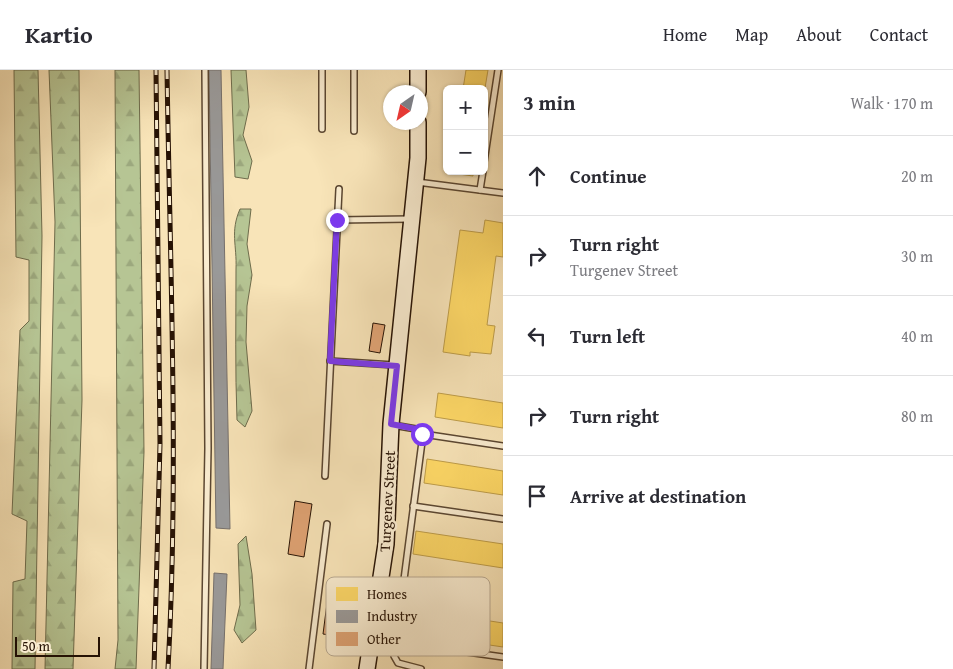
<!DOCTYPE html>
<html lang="en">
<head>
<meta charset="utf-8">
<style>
	:root { --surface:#fff; --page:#f7f7f7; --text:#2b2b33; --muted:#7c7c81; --line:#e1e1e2 }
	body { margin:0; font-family:"Gentium Book Plus",serif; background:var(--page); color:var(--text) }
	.controls { position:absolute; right:15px; top:15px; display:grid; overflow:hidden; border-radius:8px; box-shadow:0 1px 4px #0004 }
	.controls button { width:45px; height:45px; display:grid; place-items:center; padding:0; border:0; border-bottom:1px solid var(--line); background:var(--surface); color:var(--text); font:25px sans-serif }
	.compass { position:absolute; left:383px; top:15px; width:45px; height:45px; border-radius:50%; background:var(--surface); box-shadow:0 1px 4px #0004; rotate:214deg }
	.scale { position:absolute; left:15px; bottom:12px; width:85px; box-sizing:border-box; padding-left:5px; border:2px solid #261204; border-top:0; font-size:14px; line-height:18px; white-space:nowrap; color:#261204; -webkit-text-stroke:4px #faedd1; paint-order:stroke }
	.stop { position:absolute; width:15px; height:15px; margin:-11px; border:4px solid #7c3aed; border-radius:50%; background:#fff }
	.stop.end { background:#7c3aed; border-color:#fff; box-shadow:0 1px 5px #0008 }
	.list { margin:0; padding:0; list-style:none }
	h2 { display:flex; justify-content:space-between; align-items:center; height:65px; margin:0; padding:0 20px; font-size:21px }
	h2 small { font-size:16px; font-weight:400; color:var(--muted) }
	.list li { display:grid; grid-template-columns:32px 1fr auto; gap:15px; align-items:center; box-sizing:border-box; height:80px; padding:0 20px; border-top:1px solid var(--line) }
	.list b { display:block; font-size:19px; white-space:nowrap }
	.list p { margin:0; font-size:16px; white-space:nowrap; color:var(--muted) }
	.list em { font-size:16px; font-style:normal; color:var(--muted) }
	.icon { flex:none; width:28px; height:28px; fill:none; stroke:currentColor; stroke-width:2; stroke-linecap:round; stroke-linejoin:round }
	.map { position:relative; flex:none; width:503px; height:599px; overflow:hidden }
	header { display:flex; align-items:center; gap:30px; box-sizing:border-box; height:70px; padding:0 25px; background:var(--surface); border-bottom:1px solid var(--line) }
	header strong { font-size:24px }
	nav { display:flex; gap:28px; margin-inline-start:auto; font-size:18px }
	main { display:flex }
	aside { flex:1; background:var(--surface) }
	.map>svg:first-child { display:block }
	.forest { fill:url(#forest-firs); stroke:#6e6c4c }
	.homes { fill:#ffd966; stroke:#be9d49 }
	.industry { fill:#999; stroke:#76706c }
	.building { fill:#e0a374; stroke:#261204 }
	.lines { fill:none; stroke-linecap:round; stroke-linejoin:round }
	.service-casing { stroke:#5a4631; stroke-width:8 }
	.secondary-casing { stroke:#261204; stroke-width:18 }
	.service { stroke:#faedd1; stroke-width:5 }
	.secondary { stroke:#faedd1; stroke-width:15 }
	.rail-casing { stroke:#261204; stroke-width:5 }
	.rail { stroke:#faedd1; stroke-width:3; stroke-dasharray:9; stroke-linecap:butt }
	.route { stroke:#7c3aed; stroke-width:6 }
	.labels { text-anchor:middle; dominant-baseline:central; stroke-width:5; stroke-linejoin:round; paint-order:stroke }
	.street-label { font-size:15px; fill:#261204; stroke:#faedd1 }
	.key { fill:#faedd1; stroke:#baab94; stroke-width:1 }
	.key-label { font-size:14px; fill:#261204 }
</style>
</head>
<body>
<header>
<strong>Kartio</strong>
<nav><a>Home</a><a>Map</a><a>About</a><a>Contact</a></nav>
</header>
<main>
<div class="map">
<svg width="503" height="599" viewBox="0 0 503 599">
	<defs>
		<pattern id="forest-firs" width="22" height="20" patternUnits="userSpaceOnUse" patternTransform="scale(1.25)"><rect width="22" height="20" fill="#b6c594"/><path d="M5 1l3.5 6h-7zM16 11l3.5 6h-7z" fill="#9ca87e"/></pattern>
	</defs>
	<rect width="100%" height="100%" fill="#f8e4b8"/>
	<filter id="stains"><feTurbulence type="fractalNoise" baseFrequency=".004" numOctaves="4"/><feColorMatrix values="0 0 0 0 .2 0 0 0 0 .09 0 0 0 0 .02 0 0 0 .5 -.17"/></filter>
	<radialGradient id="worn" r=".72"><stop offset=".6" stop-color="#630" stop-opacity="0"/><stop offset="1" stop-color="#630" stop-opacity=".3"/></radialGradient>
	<!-- forest -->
	<g class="forest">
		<polygon points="14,0 38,0 42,166 35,599 12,599 13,512 25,509 27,451 12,444 20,260 29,251 29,190 16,187"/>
		<polygon points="49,0 79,0 82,330 73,599 45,599 55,152"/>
		<polygon points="115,0 139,0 144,382 136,599 115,599 118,570"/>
		<polygon points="231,0 246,0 249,37 243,65 252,91 248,109 235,107"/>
		<path d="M240 139H251L247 174 252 205 247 236 246 272 252 341 245 357 237 350C235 300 236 250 236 199 237 175 230 162 240 139Z"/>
		<polygon points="246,466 252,504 256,560 242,573 234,560 240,535 238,474"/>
	</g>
	<!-- homes -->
	<g class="homes">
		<polygon points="466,0 488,0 484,24 484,19 463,19"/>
		<polygon points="452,101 473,101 473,106 451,103"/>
		<polygon points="485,150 503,153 503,187 496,186 487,255 495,256 491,284 470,282 470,286 443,282 460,160 483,163"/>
		<polygon points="438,323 503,333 503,358 435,347"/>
		<polygon points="427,389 503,401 503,425 424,413"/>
		<polygon points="416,461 503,474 503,498 413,484"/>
		<polygon points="406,538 503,553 503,577 402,562"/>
	</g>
	<!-- industry -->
	<g class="industry">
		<polygon points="209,0 221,0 230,459 216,458"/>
		<polygon points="214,503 227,504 223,599 211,599"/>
	</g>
	<!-- building -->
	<g class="building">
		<polygon points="373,253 385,255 380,283 369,281"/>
		<polygon points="295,431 312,434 304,487 288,484"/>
		<polygon points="329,518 350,521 343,567 323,564"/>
	</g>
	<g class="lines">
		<!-- service casing -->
		<g class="service-casing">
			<g id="service">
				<polyline points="322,0 322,59"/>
				<polyline points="354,0 354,61"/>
				<polyline points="484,92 498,0"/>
				<polyline points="417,112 503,123"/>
				<polyline points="480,120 483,101"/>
				<polyline points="337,150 410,149"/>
				<polyline points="330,291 394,295"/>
				<polyline points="393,355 416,359 423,364 394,586 398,593 421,599"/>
				<polyline points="423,364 503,376"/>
				<polyline points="325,406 339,119"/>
				<polyline points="413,436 503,449"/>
				<polyline points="396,572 503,587"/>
				<polyline points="204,599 208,378 205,0"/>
				<polyline points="309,599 327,454"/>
			</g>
		</g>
		<!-- secondary casing -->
		<g class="secondary-casing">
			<g id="secondary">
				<polyline points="418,22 418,0"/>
				<polyline points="367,599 386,474 391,354 418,88 418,52"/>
			</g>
		</g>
		<!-- service -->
		<use href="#service" class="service"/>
		<!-- secondary -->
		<use href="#secondary" class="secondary"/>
		<!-- rail casing -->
		<g class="rail-casing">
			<g id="rail">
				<path d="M167 0C170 199 179 400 168 599"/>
				<polyline points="154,599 160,374 156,0"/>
			</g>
		</g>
		<!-- rail -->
		<use href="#rail" class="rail"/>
	</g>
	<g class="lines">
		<!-- route -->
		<polyline class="route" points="337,150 330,291 397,296 391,354 416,359 422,364"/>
	</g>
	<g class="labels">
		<!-- street labels -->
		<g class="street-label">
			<text transform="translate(387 431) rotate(-87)">Turgenev Street</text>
		</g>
	</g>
	<!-- legend -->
	<rect x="326" y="507" width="164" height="79" rx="8" class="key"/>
	<rect x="336" y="517" width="22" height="14" fill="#ffd966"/>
	<rect x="336" y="540" width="22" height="13" fill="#999"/>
	<rect x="336" y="562" width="22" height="14" fill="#e0a374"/>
	<g class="key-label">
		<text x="367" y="529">Homes</text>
		<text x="367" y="551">Industry</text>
		<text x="367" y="574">Other</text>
	</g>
	<rect width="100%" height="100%" filter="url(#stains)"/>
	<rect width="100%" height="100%" fill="url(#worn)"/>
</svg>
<div class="controls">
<button>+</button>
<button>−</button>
</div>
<svg class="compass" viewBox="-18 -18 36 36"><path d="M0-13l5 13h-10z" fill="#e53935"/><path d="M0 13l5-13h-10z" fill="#7c7c81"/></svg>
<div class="scale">50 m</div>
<div class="stop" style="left:422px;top:364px"></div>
<div class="stop end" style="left:337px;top:150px"></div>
</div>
<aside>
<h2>3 min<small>Walk · 170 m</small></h2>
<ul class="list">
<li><svg class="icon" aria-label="ahead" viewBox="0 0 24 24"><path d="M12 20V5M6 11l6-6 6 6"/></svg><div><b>Continue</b></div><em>20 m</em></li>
<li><svg class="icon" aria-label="right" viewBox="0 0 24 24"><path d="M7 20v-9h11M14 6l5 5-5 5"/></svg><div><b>Turn right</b><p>Turgenev Street</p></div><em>30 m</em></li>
<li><svg class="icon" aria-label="left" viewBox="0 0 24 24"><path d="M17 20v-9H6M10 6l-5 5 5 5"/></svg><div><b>Turn left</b></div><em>40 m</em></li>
<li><svg class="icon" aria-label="right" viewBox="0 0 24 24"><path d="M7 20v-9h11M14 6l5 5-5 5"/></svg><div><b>Turn right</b></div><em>80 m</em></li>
<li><svg class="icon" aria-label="arrive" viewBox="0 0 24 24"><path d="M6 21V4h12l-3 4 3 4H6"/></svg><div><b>Arrive at destination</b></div></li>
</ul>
</aside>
</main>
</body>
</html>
